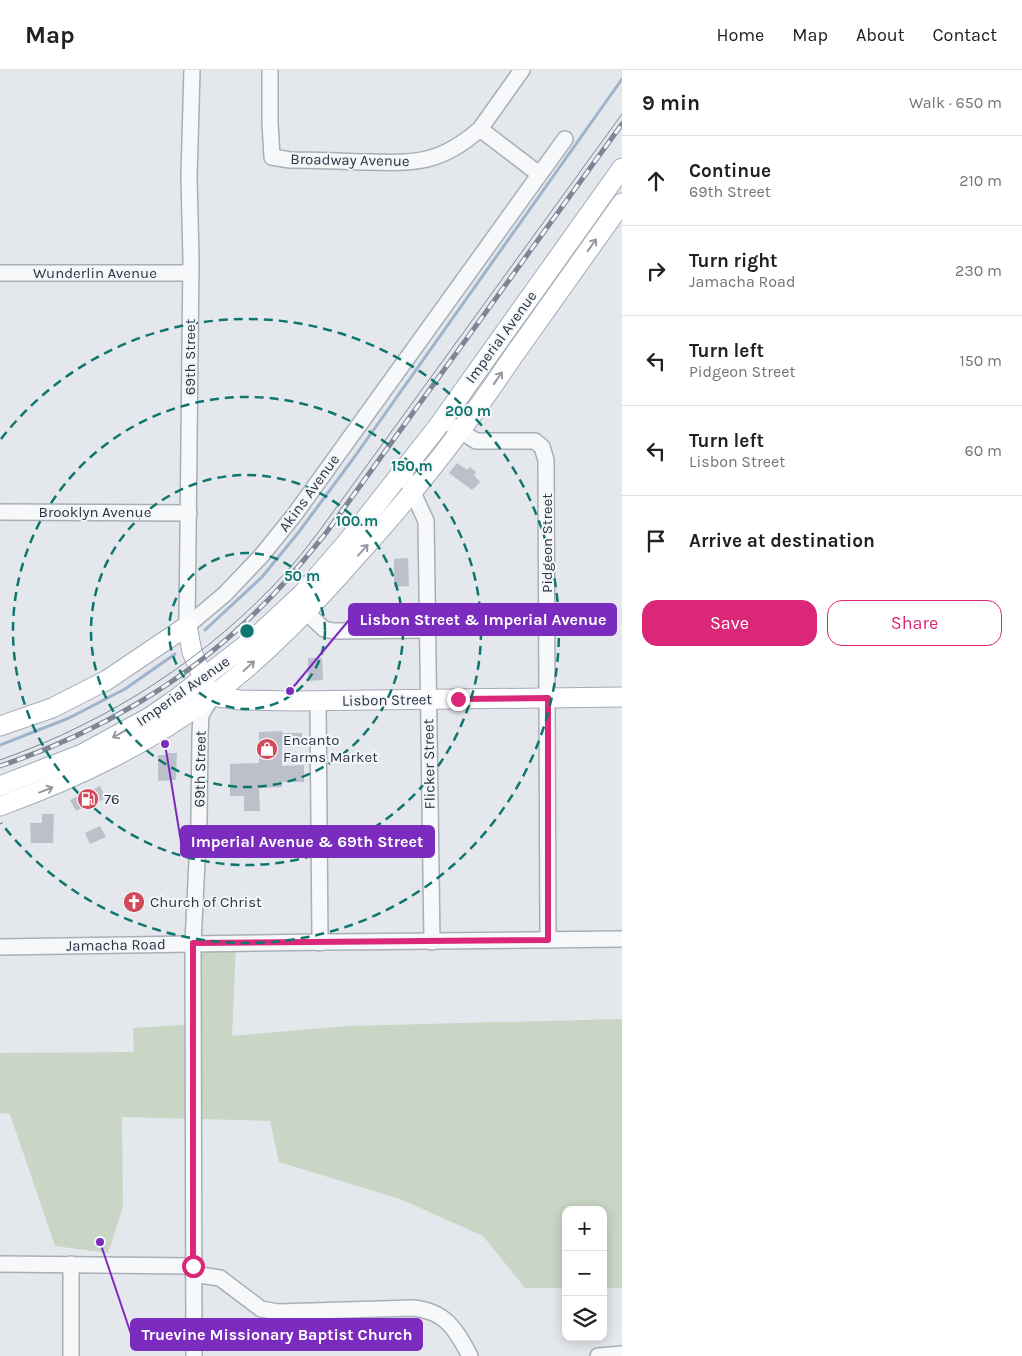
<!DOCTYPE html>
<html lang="en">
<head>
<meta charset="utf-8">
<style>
	:root { --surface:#fff; --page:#f6f6f6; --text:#202124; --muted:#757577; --line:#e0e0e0; --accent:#db2777 }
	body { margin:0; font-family:Karla,sans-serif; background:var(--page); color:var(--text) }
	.controls { position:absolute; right:15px; bottom:15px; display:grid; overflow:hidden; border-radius:10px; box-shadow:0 2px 12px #0003 }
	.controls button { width:45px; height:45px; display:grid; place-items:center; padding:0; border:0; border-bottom:1px solid var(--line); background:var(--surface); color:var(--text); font:25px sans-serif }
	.stop { position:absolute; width:15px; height:15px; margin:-11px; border:4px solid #db2777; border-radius:50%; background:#fff }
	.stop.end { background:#db2777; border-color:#fff; box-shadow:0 1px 5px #0008 }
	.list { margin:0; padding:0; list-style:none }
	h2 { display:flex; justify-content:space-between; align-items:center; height:65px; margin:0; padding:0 20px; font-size:21px }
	h2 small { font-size:16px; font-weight:400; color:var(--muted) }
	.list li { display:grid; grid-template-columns:32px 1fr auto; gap:15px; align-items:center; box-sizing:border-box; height:90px; padding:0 20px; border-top:1px solid var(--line) }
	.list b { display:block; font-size:19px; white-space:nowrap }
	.list p { margin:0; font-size:16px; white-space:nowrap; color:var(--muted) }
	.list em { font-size:16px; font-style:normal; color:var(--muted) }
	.actions { display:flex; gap:10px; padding:15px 20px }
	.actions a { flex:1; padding:11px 0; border:1px solid var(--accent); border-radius:15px; text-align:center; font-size:18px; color:var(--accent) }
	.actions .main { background:var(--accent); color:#fff }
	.icon { flex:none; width:28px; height:28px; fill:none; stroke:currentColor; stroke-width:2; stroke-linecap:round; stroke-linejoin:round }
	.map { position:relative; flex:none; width:622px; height:1286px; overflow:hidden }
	header { display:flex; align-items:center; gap:30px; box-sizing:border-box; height:70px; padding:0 25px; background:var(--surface); border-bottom:1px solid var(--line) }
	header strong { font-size:24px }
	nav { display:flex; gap:28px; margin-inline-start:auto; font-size:18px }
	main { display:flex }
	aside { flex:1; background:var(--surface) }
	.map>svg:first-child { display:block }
	.green { fill:#c9d6c5 }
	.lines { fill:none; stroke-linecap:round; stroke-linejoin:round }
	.stream { stroke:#9fb4cc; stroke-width:3 }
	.building { fill:#bbc0ca }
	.minor-casing { stroke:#a9aeb7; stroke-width:18 }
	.major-casing { stroke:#a3abb8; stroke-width:21 }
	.minor { stroke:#f7f8fa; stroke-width:15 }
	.major { stroke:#fff; stroke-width:19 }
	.tram { stroke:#7d8696; stroke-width:1 }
	.rail-casing { stroke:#7d8696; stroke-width:5 }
	.rail { stroke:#f4f6f9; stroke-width:3; stroke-dasharray:9; stroke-linecap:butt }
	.oneway { stroke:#959aa2 }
	.route { stroke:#db2777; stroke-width:6 }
	.ring { fill:none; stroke:#0f766e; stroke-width:2.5; stroke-dasharray:9 6 }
	.labels { text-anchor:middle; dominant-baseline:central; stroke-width:4; stroke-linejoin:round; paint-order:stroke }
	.street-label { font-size:15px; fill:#2b3445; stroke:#f4f6f9 }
	.poi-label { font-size:15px; fill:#2b3445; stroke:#f4f6f9; text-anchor:start }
	.centre { fill:#0f766e; stroke:#f4f6f9; stroke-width:2.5 }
	.ring-label { font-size:15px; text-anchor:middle; font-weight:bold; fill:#0f766e; stroke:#f4f6f9; stroke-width:4; stroke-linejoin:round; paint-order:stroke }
	.leader { fill:none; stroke:#7b2cbf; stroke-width:2 }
	.callout-dot { fill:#7b2cbf; stroke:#f4f6f9; stroke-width:2 }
	.callout { fill:#7b2cbf; stroke:#7b2cbf; stroke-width:2 }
	.callout-label { font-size:16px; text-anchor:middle; font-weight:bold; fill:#fff }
</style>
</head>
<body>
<header>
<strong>Map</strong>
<nav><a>Home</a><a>Map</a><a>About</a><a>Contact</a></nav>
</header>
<main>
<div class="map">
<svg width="622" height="1286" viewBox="0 0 622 1286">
	<rect width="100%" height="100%" fill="#e4e7ec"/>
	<!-- green -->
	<polygon class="green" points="193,873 236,873 232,966 347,956 622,949 622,1218 603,1218 603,1140 566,1140 566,1218 525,1218 483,1166 400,1129 279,1092 270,1051 122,1047 123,1137 108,1183 55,1176 10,1044 0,1043 0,983 134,982 133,958 197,954"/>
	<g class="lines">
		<!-- stream -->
		<g class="stream">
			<polyline points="205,560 262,507 298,463 353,389 622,9"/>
			<polyline points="0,675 69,648 125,619 175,584"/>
		</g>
	</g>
	<!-- building -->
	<g class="building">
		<polygon points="457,393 467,400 470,397 476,402 474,405 480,412 472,420 449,403"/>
		<polygon points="408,488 409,516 394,517 394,489"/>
		<polygon points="308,588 322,588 323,610 308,611"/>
		<polygon points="282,661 282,663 302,663 302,674 282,674 282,696 304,695 304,712 282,712 282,717 259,718 260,741 244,741 244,726 230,726 230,694 259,693 259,662"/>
		<polygon points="167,683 177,683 176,710 158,711 158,685 167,685"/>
		<polygon points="100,716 106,728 76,741 70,730"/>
		<polygon points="42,744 54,744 53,773 31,773 30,753 42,753"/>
		<polygon points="100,756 106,767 90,774 85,763"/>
	</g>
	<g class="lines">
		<!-- minor casing -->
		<g class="minor-casing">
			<g id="minor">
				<path d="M270 0V53L272 87 290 90C314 90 338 91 363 92 414 93 439 95 480 59L522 0"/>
				<polyline points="480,59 539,104"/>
				<polyline points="0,203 191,203"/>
				<polyline points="451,355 476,371 535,371 542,377 546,390 548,870"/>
				<polyline points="403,401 426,451 432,872"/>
				<polyline points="0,442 189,443"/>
				<polyline points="306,542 324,559 334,561 427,560"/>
				<polyline points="187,556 225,524 262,485 295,444 565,69"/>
				<polyline points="187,556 191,189 189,107 192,0"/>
				<polyline points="318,631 320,873"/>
				<path d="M0 877C207 873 415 871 622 869"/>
				<polyline points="0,1194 193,1196"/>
				<path d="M193 1204 220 1208 261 1239 278 1242 413 1238C446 1241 456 1260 470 1286"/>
				<polyline points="71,1286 71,1194"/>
				<polyline points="194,1286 193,873 199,750 200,665 201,645 211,628"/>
				<polyline points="598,1286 622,1284"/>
			</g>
		</g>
		<!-- major casing -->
		<g class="major-casing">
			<g id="major">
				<polyline points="211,626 240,630 294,631 622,627"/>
				<polyline points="0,656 52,638 107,610 187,556 192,582 208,620"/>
				<polyline points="0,716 82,684 150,647 176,629 256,567 302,524 347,472 436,359 622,98"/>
				<path d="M0 736C77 708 146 675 212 626 265 586 311 538 355 488 392 447 428 405 460 361 479 337 496 311 514 285 550 235 586 184 622 133"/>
			</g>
		</g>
		<!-- minor -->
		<use href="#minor" class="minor"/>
		<!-- major -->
		<use href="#major" class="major"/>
		<!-- tram -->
		<path class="tram" d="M0 690C110 651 208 588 287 501 299 488 309 474 320 460L622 44"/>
		<!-- rail casing -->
		<g class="rail-casing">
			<path id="rail" d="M0 696C96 664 186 612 258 540 283 516 304 490 326 463L622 54"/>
		</g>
		<!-- rail -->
		<use href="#rail" class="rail"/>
	</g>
	<!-- one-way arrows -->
	<defs><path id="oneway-shaft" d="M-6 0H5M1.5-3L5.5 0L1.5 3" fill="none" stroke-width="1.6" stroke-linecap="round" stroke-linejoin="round" transform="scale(1.25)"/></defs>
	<g class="oneway">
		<use href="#oneway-shaft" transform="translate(592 175) rotate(-55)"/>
		<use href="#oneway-shaft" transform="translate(498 308) rotate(-55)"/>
		<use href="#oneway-shaft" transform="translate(363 480) rotate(-48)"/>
		<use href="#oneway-shaft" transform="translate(249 596) rotate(-42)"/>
		<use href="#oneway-shaft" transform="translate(119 664) rotate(151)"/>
		<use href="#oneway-shaft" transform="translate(46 720) rotate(-21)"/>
	</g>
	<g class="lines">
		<!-- route -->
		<polyline class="route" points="193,1196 193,873 548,870 548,628 458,629"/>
	</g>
	<!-- distance rings -->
	<g class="ring">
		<circle cx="247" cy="561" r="78"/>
		<circle cx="247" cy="561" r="156"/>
		<circle cx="247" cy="561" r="234"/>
		<path d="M1 369A312 312 0 1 1 1 753"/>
	</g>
	<!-- icons -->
	<defs>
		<g id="shop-disc" transform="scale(1.125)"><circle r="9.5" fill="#d1495b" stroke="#f4f6f9"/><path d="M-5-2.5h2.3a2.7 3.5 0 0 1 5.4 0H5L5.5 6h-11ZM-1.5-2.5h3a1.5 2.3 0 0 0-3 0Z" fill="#fff"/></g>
		<g id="fuel-disc" transform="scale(1.125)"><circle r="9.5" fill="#d1495b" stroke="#f4f6f9"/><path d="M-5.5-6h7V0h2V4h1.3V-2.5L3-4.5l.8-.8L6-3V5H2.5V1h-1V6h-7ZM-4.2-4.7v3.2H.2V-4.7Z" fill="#fff"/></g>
		<g id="church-disc" transform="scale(1.125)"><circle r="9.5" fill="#d1495b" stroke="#f4f6f9"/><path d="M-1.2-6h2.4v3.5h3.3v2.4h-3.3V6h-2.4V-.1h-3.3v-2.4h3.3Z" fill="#fff"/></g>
	</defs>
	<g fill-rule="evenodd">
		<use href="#shop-disc" x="267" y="679"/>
		<use href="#fuel-disc" x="88" y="729"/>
		<use href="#church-disc" x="134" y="832"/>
	</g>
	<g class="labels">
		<!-- street labels -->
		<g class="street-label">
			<text transform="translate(350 90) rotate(1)">Broadway Avenue</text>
			<text x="95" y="203">Wunderlin Avenue</text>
			<text transform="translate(501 267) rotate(-54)">Imperial Avenue</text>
			<text transform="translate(190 287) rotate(-90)">69th Street</text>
			<text transform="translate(309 423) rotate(-54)">Akins Avenue</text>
			<text x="95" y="442">Brooklyn Avenue</text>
			<text transform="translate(547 473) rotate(-90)">Pidgeon Street</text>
			<text transform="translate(183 621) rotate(-35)">Imperial Avenue</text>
			<text transform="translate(387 630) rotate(-1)">Lisbon Street</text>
			<text transform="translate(429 694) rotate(-91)">Flicker Street</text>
			<text transform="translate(200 699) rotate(-89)">69th Street</text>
			<text transform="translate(116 875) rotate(-1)">Jamacha Road</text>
		</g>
		<!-- poi labels -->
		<g class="poi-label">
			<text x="283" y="670">Encanto<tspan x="283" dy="17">Farms Market</tspan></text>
			<text x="104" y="729">76</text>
			<text x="150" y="832">Church of Christ</text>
		</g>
	</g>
	<circle cx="247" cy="561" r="8" class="centre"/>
	<g class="ring-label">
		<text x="468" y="346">200 m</text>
		<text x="412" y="401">150 m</text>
		<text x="357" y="456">100 m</text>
		<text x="302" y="511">50 m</text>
	</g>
	<!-- callouts -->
	<path class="leader" d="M290 621L349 550M165 674L181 772M100 1172L131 1264"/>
	<g class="callout-dot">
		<circle cx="290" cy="621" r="5"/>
		<circle cx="165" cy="674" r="5"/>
		<circle cx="100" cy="1172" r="5"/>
	</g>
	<g class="callout">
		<rect x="349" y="534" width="267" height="31" rx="5"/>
		<rect x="181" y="756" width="253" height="31" rx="5"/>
		<rect x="131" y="1249" width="291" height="31" rx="5"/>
	</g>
	<g class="callout-label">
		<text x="483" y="555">Lisbon Street &amp; Imperial Avenue</text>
		<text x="307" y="777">Imperial Avenue &amp; 69th Street</text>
		<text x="277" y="1270">Truevine Missionary Baptist Church</text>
	</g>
</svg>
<div class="controls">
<button>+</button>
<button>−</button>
<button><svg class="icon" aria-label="layers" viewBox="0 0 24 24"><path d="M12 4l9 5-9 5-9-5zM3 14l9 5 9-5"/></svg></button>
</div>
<div class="stop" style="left:193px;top:1196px"></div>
<div class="stop end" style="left:458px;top:629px"></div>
</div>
<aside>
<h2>9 min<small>Walk · 650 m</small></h2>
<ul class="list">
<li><svg class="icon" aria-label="ahead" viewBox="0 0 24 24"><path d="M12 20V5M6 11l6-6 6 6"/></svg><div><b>Continue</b><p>69th Street</p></div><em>210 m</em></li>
<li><svg class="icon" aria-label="right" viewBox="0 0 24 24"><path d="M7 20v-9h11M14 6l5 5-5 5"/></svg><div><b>Turn right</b><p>Jamacha Road</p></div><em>230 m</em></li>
<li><svg class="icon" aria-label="left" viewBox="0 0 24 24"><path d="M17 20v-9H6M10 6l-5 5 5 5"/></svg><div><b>Turn left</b><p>Pidgeon Street</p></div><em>150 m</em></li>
<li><svg class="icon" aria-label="left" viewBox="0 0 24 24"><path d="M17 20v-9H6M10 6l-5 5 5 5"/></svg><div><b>Turn left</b><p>Lisbon Street</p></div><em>60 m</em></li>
<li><svg class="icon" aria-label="arrive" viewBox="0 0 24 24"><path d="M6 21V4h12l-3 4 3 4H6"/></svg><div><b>Arrive at destination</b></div></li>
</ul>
<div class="actions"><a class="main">Save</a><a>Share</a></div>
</aside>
</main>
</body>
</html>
